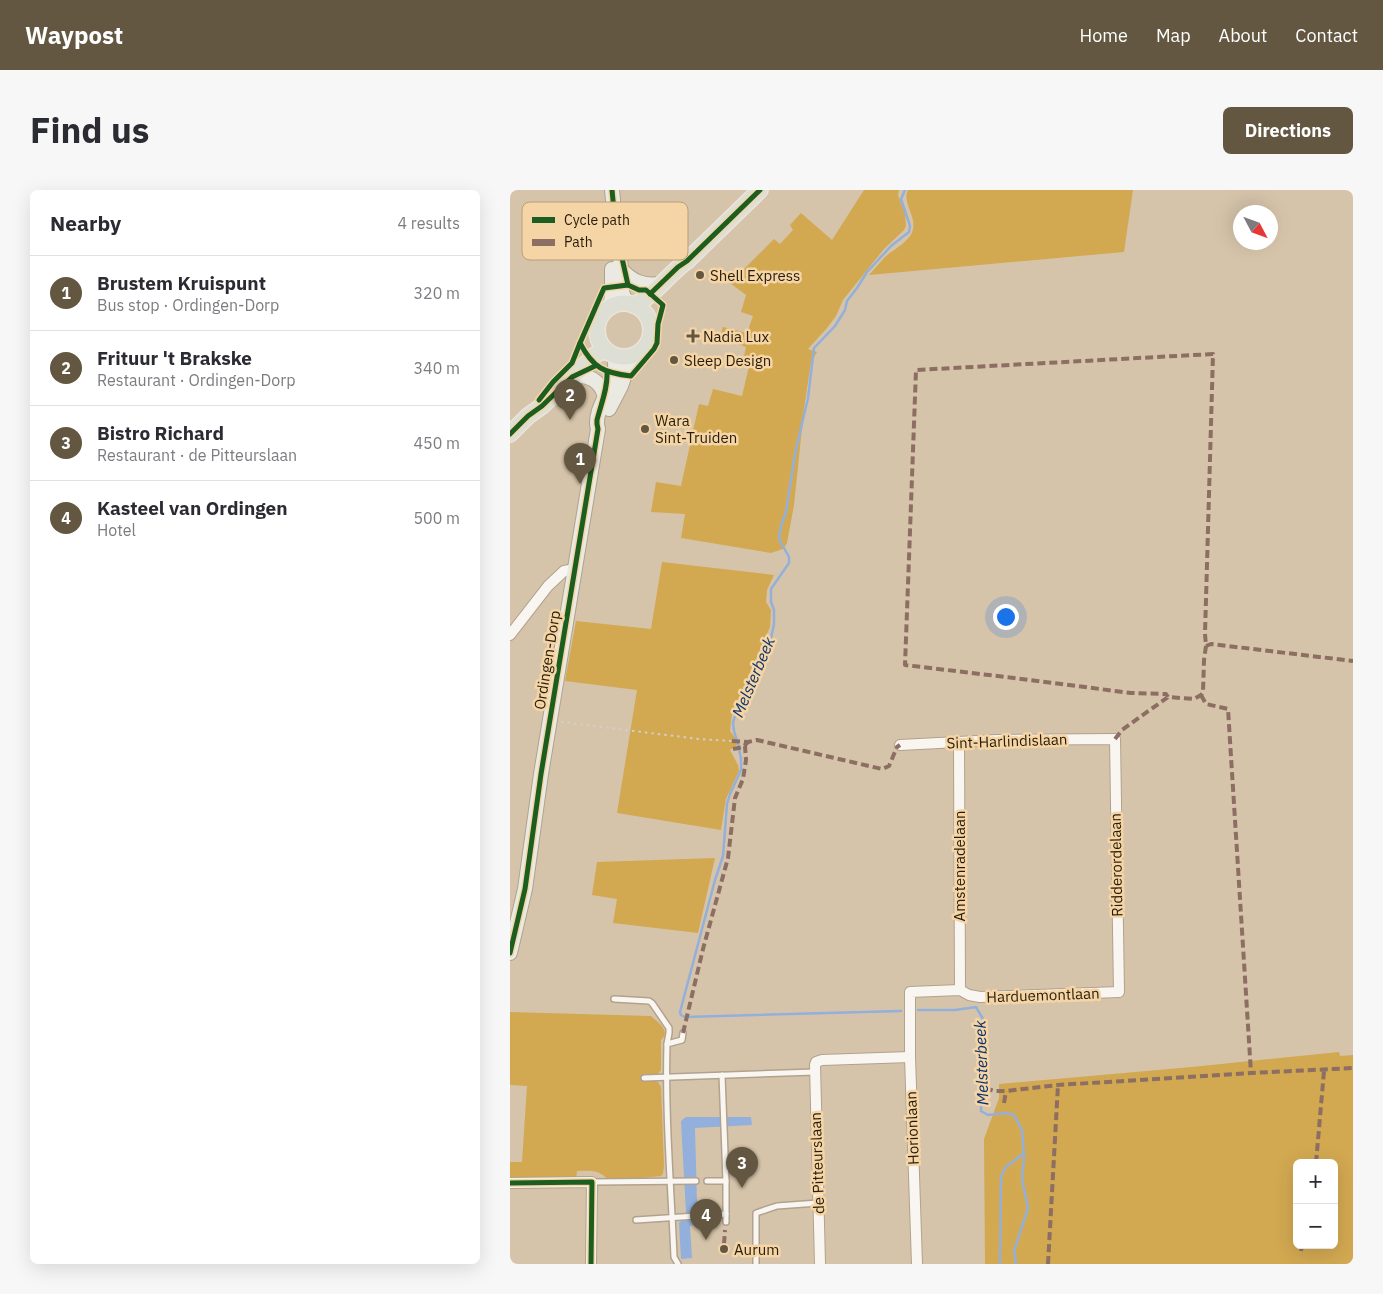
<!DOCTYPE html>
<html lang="en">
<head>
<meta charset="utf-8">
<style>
	:root { --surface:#fff; --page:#f7f7f7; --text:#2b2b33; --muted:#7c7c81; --line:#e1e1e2; --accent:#645741 }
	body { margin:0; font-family:"IBM Plex Sans",sans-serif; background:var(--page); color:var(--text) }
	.controls { position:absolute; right:15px; bottom:15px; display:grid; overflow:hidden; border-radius:8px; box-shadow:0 5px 20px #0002 }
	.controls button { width:45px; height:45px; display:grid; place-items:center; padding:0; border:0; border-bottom:1px solid var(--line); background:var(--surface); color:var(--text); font:25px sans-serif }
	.compass { position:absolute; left:723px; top:15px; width:45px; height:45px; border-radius:50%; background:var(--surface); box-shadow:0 5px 20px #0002; rotate:131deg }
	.you { position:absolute; left:495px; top:426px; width:18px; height:18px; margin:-12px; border:4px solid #fff; border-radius:50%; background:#1a73e8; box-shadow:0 0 0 8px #1a73e833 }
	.badge { display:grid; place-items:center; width:32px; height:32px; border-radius:50%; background:var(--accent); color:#fff; font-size:16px; font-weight:700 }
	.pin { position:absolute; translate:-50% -41px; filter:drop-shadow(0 1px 2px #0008) }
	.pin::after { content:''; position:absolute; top:26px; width:18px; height:15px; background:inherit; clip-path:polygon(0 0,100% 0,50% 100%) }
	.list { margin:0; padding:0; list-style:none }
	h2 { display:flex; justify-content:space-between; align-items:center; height:65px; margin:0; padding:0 20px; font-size:21px }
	h2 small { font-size:16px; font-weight:400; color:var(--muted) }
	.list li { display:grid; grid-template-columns:32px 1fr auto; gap:15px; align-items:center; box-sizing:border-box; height:75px; padding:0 20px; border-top:1px solid var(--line) }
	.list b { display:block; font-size:19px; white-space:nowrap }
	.list p { margin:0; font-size:16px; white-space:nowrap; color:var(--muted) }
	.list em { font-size:16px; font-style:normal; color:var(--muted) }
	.map { position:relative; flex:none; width:843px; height:1074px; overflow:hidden; border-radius:8px }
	header { display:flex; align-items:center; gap:30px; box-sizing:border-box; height:70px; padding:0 25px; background:var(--accent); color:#fff }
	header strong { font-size:24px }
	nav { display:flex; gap:28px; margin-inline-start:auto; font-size:18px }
	.intro { display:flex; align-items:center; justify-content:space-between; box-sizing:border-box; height:120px; padding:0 30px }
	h1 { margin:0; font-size:35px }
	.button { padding:12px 22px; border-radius:8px; background:var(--accent); color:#fff; font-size:18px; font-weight:700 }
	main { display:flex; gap:30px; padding:0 30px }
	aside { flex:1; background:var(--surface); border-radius:8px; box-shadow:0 5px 20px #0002 }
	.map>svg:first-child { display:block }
	.green { fill:#d2a851; fill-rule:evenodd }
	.water { fill:#92b0db }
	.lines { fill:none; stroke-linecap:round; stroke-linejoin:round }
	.stream { stroke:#92b0db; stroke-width:2.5 }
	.service-casing { stroke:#b1a28e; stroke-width:8 }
	.minor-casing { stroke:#b1a28e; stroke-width:12 }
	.secondary-casing { stroke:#b1a28e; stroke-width:16 }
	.primary-casing { stroke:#ede4d9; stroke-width:18 }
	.path { stroke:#d3cec6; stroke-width:2; stroke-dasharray:2.5 4; stroke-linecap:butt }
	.service { stroke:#f9f6f2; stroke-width:5 }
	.minor { stroke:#f9f6f2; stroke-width:10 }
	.secondary { stroke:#eaeae3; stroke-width:14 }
	.primary { stroke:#ddded4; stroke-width:15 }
	.quiet { stroke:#8d6e63; stroke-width:4; stroke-dasharray:8 4; stroke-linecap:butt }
	.cycleway-casing { stroke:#f5d5a5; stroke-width:8 }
	.cycleway { stroke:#1b5e20; stroke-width:5 }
	.poi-dot { fill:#645741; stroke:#f5d5a5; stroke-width:2 }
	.labels { text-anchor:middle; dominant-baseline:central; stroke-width:5; stroke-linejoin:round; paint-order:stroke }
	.poi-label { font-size:15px; fill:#271c09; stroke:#f5d5a5; text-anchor:start }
	.street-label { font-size:15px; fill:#271c09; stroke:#f5d5a5 }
	.water-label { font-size:16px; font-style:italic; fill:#0c346d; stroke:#f5d5a5 }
	.key { fill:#f5d5a5; stroke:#b79e76; stroke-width:1 }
	.key-label { font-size:14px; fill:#271c09 }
</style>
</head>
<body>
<header>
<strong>Waypost</strong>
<nav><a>Home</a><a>Map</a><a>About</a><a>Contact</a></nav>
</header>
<div class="intro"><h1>Find us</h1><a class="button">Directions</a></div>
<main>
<aside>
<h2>Nearby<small>4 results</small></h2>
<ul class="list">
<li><span class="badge">1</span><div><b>Brustem Kruispunt</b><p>Bus stop · Ordingen-Dorp</p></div><em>320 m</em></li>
<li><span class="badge">2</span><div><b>Frituur 't Brakske</b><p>Restaurant · Ordingen-Dorp</p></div><em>340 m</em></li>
<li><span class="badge">3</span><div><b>Bistro Richard</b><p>Restaurant · de Pitteurslaan</p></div><em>450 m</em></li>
<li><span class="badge">4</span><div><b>Kasteel van Ordingen</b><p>Hotel</p></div><em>500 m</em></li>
</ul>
</aside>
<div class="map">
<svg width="843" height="1074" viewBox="0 0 843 1074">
	<rect width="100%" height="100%" fill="#d6c4aa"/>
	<!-- green -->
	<g class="green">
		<polygon points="354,0 389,0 388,5 395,24 396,36 394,40 374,59 333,110 326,126 317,138 298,159 307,162 301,172 294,219 284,315 277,353 273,359 261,363 171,348 175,324 141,322 146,292 171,296 189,214 198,216 203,199 232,206 241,168 234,166 236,157 210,147 213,137 237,143 243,126 231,122 236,105 220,93 264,49 270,54 283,40 280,35 291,23 322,50"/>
		<path d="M398 0H623L614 62 359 85C364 79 370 73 375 67 384 59 401 51 403 39 406 25 392 13 398 0Z"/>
		<polygon points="152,372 264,385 257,400 256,412 261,420 260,437 222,524 220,541 226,549 227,555 220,560 228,575 229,581 216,609 211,640 107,623 127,500 55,491 66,431 141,439"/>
		<polygon points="205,668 188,743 103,733 107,709 82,705 87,672"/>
		<path d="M0 822 141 826C149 833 161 841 151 850V880L147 885 131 886V891H145L148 892 151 897 154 976 153 984 151 986 131 988H96C88 979 78 981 67 981L66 989H0V972H12L17 896 0 895Z"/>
		<path d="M829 862 830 866 843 865V1074H475L474 949 489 908V894L682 877ZM787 973H824V1055H787Z"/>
	</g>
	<!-- water -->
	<polygon class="water" points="176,927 241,927 242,935 185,938 187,1012 186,1032 184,1033 184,1035 180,1036 182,1068 171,1069 169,1033 172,1030 176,1030 176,1023 171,932 172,930"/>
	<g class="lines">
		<!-- stream -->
		<g class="stream">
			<polyline points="408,820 445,820 466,817 473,829 471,921 478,925 495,923 504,925 512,940 514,968 512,989 518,1018 504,1061 506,1074"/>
			<polyline points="391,821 175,827 171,825 170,822 205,690 213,666 217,614 220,604 231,580 231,569 228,554 224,541 223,533 227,518 261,448 264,434 264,420 261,412 261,399 279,373 279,367 269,349 271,336 276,322 285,264 298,208 304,158 325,136 335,120 337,111 347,98 357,82 381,56 399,42 400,36 391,9 395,0"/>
			<polyline points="490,1074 491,986 496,977 514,963"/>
		</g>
		<!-- service casing -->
		<g class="service-casing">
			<g id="service">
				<polyline points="104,809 139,811 142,813 159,838 159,843 157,854"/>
				<polyline points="212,885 216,991 216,1032"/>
				<polyline points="134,888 305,882"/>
				<polyline points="197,991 216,991"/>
				<polyline points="82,992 186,991"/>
				<polyline points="126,1030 216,1024"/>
				<path d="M168 1074 164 1067C161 996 155 925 157 854L172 850 173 843"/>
				<polyline points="246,1074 246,1023 267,1016 308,1013"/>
			</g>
		</g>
		<!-- minor casing -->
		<g class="minor-casing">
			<g id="minor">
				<polyline points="0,445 38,396 54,381 65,379"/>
				<polyline points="449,553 450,800"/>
				<polyline points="390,555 487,550 605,549 609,802 470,807 459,805 450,800 400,802 400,867 407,1074"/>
				<polyline points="0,993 82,992 81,1074"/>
				<polyline points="310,1074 305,875 306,872 312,870 400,867"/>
			</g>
		</g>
		<!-- secondary casing -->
		<g class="secondary-casing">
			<g id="secondary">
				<polyline points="102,0 106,41 110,65 112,102 116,113"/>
				<path d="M111 79C122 92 134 96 150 94"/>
				<polyline points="100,117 102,106 102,79"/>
				<path d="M62 187C78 183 91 191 95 207"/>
				<polyline points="99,219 111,196 121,166"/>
				<path d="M0 763 15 699 31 584 88 239C83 223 98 204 103 190 106 181 105 174 105 166"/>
			</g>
		</g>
		<!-- primary casing -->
		<g class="primary-casing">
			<g id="primary">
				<circle cx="114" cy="140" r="27"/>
				<path d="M123 115C143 108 159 83 177 71L250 0"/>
				<polyline points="0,244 18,226 32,216 84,166 88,163 96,161"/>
			</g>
		</g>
		<!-- path -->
		<polyline class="path" points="51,532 189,549 222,551"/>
		<!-- service -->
		<use href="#service" class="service"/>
		<!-- minor -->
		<use href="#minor" class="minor"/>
		<!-- secondary -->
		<use href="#secondary" class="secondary"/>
		<!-- primary -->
		<use href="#primary" class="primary"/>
		<!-- quiet -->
		<g class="quiet">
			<polyline points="696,456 701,454 843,471"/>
			<polyline points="691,505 696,514 718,519 741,883"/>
			<polyline points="605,549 612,540 658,507 684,509 691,505 693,502 694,470 696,456 695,444 703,164 406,180 395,475 504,488 621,503 656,504 658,507"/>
			<polyline points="222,551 238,552 247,550 372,579 379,576 387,557 390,555"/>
			<polyline points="223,559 233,557 238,552"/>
			<polyline points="173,843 193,759 218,668 225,608 233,589 236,570 235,556"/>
			<polyline points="475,898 485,901 496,901 548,895 741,883 843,878"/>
			<polyline points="494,913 496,901"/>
			<polyline points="806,973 814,881"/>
			<polyline points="214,1054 215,1040"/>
			<polyline points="791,1061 792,1055"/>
			<polyline points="538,1074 548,895"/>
		</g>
		<!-- cycleway casing -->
		<g class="cycleway-casing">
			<g id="cycleway">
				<polyline points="102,0 106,41 118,95"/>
				<path d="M118 95 129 100H136L153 115 148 134 147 153 144 159 121 186C94 183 83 178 70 153L94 98Z"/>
				<polyline points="140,104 168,77 177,71 250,0"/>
				<polyline points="29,210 43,192 62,173 70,153"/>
				<polyline points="0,244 18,226 32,216 62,187 85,176"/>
				<path d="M0 763 15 699 31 584 88 239 87 234V230C91 214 98 198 97 182"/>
				<polyline points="0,993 82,992 81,1074"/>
			</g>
		</g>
		<!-- cycleway -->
		<use href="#cycleway" class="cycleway"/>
	</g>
	<!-- markers -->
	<g class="poi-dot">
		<circle cx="190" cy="85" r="5"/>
		<path d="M180.5 138.5h5v5h5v5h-5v5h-5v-5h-5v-5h5z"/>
		<circle cx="164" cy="170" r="5"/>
		<circle cx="135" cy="239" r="5"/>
		<circle cx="214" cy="1059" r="5"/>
	</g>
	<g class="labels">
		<!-- poi labels -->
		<g class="poi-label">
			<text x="200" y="85">Shell Express</text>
			<text x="193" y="146">Nadia Lux</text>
			<text x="174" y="170">Sleep Design</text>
			<text x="145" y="230">Wara<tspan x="145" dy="17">Sint-Truiden</tspan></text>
			<text x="224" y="1059">Aurum</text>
		</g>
		<!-- street labels -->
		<g class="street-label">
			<text transform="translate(37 470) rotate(-81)">Ordingen-Dorp</text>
			<text transform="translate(497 551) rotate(-2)">Sint-Harlindislaan</text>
			<text transform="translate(606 675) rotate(-91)">Ridderordelaan</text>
			<text transform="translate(449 676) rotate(-90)">Amstenradelaan</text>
			<text transform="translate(533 805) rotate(-2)">Harduemontlaan</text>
			<text transform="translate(402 938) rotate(-92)">Horionlaan</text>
			<text transform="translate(307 973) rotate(-92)">de Pitteurslaan</text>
		</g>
		<!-- water labels -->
		<g class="water-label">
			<text transform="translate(243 487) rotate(-67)">Melsterbeek</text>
			<text transform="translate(471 873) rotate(-92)">Melsterbeek</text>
		</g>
	</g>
	<!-- legend -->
	<rect x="12" y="12" width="166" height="58" rx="8" class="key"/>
	<rect x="22" y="27" width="23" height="6" fill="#1b5e20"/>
	<rect x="22" y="49" width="23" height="7" fill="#8d6e63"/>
	<g class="key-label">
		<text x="54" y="35">Cycle path</text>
		<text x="54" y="57">Path</text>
	</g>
</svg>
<div class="controls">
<button>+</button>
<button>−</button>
</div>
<svg class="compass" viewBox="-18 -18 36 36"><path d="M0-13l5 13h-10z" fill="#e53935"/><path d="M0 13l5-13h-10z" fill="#7c7c81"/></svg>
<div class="you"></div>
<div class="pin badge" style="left:70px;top:294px">1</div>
<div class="pin badge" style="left:60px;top:230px">2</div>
<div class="pin badge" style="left:232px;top:998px">3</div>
<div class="pin badge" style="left:196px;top:1050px">4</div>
</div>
</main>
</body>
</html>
